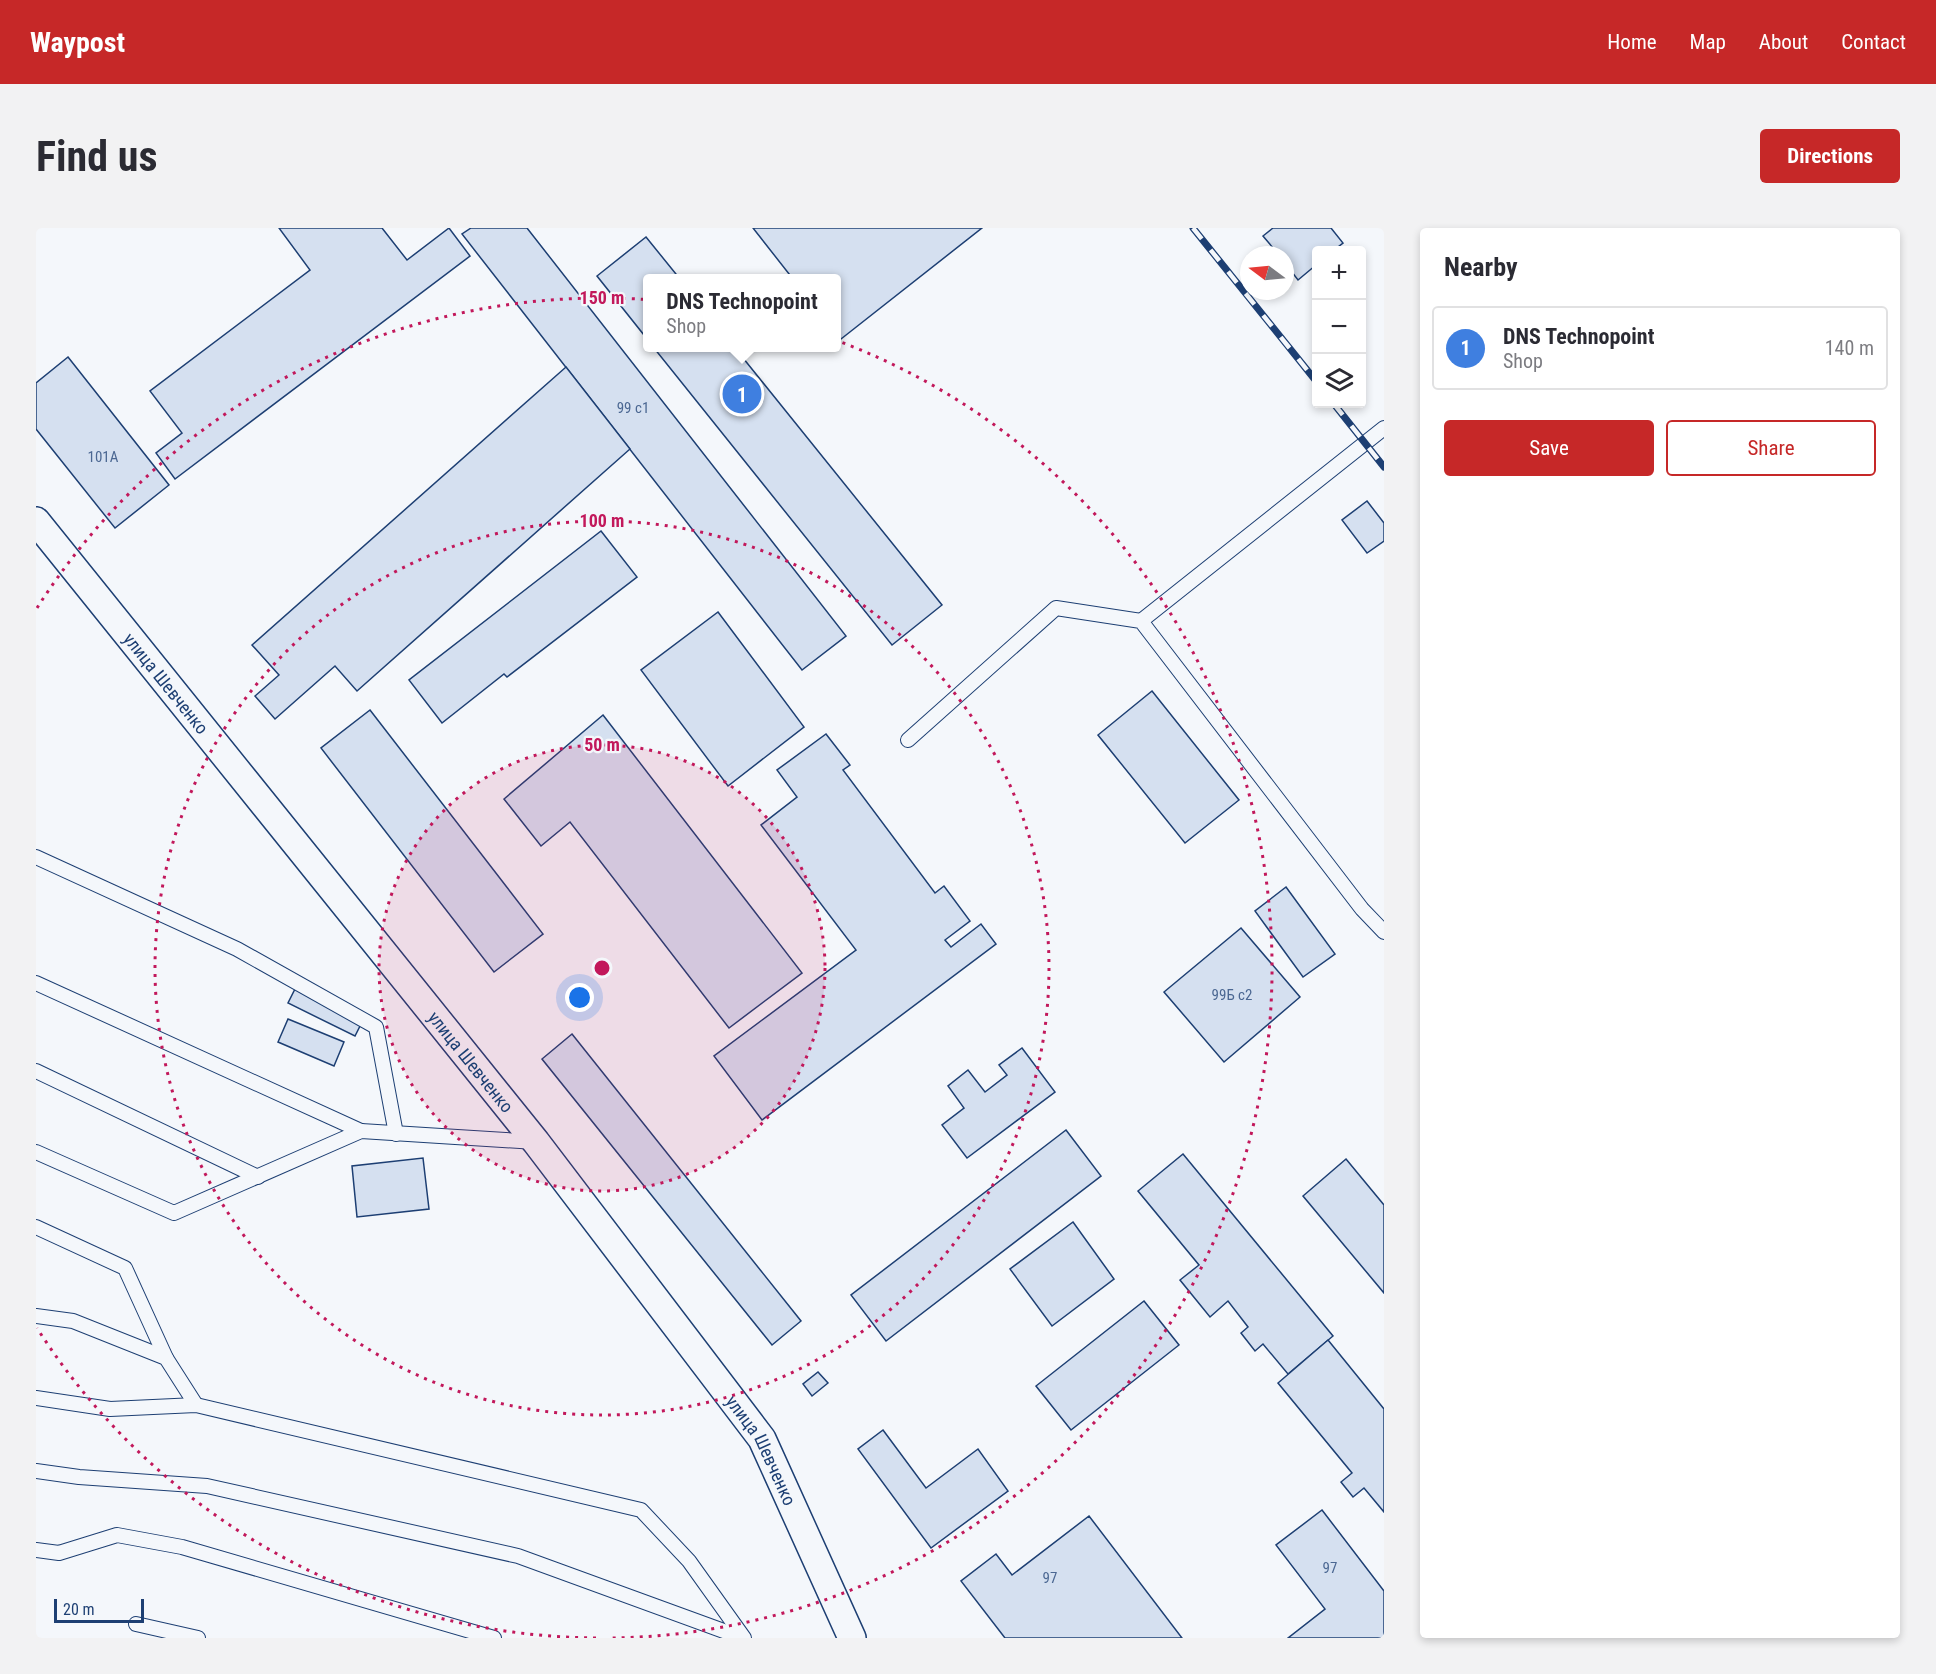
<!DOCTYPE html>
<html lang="en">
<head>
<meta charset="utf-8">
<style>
	:root { --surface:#fff; --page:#f2f2f3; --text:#2b2b33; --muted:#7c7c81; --line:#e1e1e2; --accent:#c62828 }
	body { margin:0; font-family:"Roboto Condensed",sans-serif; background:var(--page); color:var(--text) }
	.controls { position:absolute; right:18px; top:18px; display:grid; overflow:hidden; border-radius:6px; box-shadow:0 3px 9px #0003 }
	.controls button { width:54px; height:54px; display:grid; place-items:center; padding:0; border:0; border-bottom:2px solid var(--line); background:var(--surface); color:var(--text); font:30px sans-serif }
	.compass { position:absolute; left:1204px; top:18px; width:54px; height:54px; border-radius:50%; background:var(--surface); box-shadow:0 3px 9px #0003; rotate:286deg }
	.scale { position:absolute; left:18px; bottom:15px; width:90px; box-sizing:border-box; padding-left:6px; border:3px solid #1d3f73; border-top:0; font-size:16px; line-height:21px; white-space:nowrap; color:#1d3f73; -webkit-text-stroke:4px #f4f7fb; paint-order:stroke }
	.you { position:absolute; left:544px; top:770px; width:21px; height:21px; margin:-15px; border:4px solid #fff; border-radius:50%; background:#1a73e8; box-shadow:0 0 0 9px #1a73e833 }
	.badge { display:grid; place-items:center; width:39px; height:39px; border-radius:50%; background:var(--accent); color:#fff; font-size:20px; font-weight:700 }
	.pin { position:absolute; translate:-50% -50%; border:3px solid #fff; box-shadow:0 2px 6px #0006 }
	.popup { position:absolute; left:607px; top:46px; width:198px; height:78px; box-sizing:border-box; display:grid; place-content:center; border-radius:6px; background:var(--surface); filter:drop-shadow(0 2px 4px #0005); font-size:20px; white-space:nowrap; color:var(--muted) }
	.popup b { font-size:22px; color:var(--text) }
	.popup::after { content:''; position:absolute; left:50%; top:100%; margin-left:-12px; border:12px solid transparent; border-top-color:var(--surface) }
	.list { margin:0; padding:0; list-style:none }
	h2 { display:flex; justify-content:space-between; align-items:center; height:78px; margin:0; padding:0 24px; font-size:26px }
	h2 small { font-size:20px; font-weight:400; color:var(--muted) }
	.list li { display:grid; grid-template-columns:39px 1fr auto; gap:18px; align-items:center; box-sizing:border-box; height:84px; margin:0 12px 12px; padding:0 12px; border:2px solid var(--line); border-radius:6px }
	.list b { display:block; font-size:22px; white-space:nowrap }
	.list p { margin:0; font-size:20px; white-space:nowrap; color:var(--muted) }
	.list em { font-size:20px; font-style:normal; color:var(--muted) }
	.actions { display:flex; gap:12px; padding:18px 24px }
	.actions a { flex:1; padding:14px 0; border:2px solid var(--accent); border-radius:6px; text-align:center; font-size:21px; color:var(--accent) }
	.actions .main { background:var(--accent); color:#fff }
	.icon { flex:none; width:33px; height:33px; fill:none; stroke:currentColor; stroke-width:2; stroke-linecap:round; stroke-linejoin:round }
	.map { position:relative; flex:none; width:1348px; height:1410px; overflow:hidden; border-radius:6px }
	header { display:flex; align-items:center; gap:36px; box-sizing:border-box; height:84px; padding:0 30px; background:var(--accent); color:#fff }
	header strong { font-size:28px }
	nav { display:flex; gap:33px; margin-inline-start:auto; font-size:21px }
	.intro { display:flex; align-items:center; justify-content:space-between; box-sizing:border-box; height:144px; padding:0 36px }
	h1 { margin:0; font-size:42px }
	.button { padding:15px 27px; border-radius:6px; background:var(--accent); color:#fff; font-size:21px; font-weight:700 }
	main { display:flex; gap:36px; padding:0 36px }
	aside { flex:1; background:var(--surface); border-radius:6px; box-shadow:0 3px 9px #0003 }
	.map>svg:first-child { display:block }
	.building { fill:#d5e0f0; stroke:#1d3f73; stroke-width:1.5 }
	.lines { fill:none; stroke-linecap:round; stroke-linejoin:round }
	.lane-casing { stroke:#1d3f73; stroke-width:16 }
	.street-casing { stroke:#1d3f73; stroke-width:30 }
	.lane { stroke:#f4f7fb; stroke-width:14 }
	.street { stroke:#f4f7fb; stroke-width:27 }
	.rail-casing { stroke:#1d3f73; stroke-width:7 }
	.rail { stroke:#f4f7fb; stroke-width:4.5; stroke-dasharray:14; stroke-linecap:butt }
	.ring { fill:none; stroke:#c2185b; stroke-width:3; stroke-dasharray:3 6 }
	.labels { text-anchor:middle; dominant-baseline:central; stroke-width:4.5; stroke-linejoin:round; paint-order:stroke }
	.number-label { font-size:15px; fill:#4b6792 }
	.street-label { font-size:18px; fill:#1d3f73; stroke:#f4f7fb }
	.centre { fill:#c2185b; stroke:#f4f7fb; stroke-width:3 }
	.ring-label { font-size:18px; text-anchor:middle; font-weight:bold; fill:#c2185b; stroke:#f4f7fb; stroke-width:4.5; stroke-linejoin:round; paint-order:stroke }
</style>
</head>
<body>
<header>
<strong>Waypost</strong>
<nav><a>Home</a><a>Map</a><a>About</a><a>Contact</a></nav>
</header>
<div class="intro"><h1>Find us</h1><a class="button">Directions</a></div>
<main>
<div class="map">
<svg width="1348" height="1410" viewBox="0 0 1348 1410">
	<rect width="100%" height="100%" fill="#f4f7fb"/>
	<!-- building -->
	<g class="building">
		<polygon points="243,0 346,0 371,32 413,0 434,28 139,251 120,225 146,205 114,163 274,42"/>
		<polygon points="435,0 491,0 810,408 766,442 426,6"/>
		<polygon points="717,0 946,0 805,111 801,105 801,51 757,51"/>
		<polygon points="1237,0 1295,0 1307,15 1298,22 1280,22 1280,37 1262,52 1249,35 1249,27 1243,27 1227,8"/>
		<polygon points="610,9 644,51 612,51 612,112 561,48"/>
		<polygon points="618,120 699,120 906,377 856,417"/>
		<polygon points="32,129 133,257 79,300 0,201 0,155"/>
		<polygon points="530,139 594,221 321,463 299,438 239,491 219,468 243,447 216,417"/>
		<polygon points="1331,273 1348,295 1348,313 1331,325 1306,292"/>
		<polygon points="565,303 601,349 471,449 468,446 406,495 373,452"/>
		<polygon points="682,384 768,499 692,558 605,442"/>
		<polygon points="1116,463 1203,572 1149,615 1062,507"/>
		<polygon points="334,482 507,706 458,744 285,520"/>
		<polygon points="567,487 766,745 693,800 534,594 505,618 468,571"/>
		<polygon points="790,506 814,537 807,542 899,665 908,658 934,693 909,712 915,719 945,696 960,716 726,892 678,828 820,722 725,597 761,569 741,542"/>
		<polygon points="1250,659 1299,726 1267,749 1219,683"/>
		<polygon points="1205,700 1264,769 1188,834 1128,764"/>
		<polygon points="260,759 327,792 319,808 252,775"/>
		<polygon points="252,791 308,814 298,838 242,814"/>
		<polygon points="536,806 765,1093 736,1117 506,831"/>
		<polygon points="986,820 1019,864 931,930 906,897 928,880 912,858 932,842 949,864 971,847 963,837"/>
		<polygon points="1030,902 1065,948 850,1113 815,1067"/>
		<polygon points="1147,926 1297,1108 1252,1146 1227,1116 1219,1123 1205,1105 1212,1099 1192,1073 1174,1089 1144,1052 1163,1037 1102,963"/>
		<polygon points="387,930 393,981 321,989 316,938"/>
		<polygon points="1310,931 1348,977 1348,1065 1267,968"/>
		<polygon points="1037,994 1078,1051 1016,1098 974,1041"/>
		<polygon points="1108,1073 1143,1117 1035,1202 1000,1158"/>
		<polygon points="1292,1112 1348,1181 1348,1284 1328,1260 1317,1269 1305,1254 1316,1245 1242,1155"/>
		<polygon points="782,1144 792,1155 776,1168 767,1156"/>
		<polygon points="847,1202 890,1260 942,1221 972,1263 895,1320 822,1221"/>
		<polygon points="1286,1282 1348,1363 1348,1410 1252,1410 1289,1381 1240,1317"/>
		<polygon points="1053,1288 1146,1410 969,1410 925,1353 960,1326 976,1347"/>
	</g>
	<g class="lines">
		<!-- lane casing -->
		<g class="lane-casing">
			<g id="lane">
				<polyline points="1105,393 1348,200"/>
				<polyline points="872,512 1020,380 1105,393 1326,681 1348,704"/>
				<polyline points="0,629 201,721 340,799 360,906"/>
				<polyline points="0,755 325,903"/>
				<polyline points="0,843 222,949"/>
				<polyline points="0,924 138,985 325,903 500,914"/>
				<polyline points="0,999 89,1040 130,1130"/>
				<polyline points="0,1088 37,1093 130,1130 160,1177"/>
				<polyline points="0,1170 74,1181 160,1177 605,1282 653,1333 708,1410"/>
				<polyline points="0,1243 43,1249 171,1258 482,1328 707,1410"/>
				<polyline points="0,1322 23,1325 81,1307 146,1319 458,1410"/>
				<polyline points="100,1396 162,1410"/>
			</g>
		</g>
		<!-- street casing -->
		<g class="street-casing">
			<g id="street">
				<path id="s1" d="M0 293 500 914 726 1211 816 1410"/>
			</g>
		</g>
		<!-- lane -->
		<use href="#lane" class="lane"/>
		<!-- street -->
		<use href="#street" class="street"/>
		<!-- rail casing -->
		<g class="rail-casing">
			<g id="rail">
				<polyline points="1157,0 1280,153"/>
				<polyline points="1298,176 1348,239"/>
			</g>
		</g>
		<!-- rail -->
		<use href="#rail" class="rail"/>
	</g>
	<!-- distance rings -->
	<circle cx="566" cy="740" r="223" fill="#c2185b" fill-opacity=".12"/>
	<g class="ring">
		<circle cx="566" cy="740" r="223"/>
		<circle cx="566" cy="740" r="447"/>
		<path d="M560 1410A670 670 0 0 1 1 1100M1 380A670 670 0 1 1 572 1410"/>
	</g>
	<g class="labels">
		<!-- number labels -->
		<g class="number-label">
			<text x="597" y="180">99 с1</text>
			<text x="67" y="229">101А</text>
			<text x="1196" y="767">99Б с2</text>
			<text x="1294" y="1340">97</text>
			<text x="1014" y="1350">97</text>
		</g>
		<!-- street labels -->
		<g class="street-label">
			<text stroke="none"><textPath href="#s1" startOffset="208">улица Шевченко</textPath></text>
			<text stroke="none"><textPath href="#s1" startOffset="694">улица Шевченко</textPath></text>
			<text stroke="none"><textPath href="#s1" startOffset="1180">улица Шевченко</textPath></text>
		</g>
	</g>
	<circle cx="566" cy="740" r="9" class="centre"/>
	<g class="ring-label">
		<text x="566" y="76">150 m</text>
		<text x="566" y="299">100 m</text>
		<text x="566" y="523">50 m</text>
	</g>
</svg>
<div class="controls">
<button>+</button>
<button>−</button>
<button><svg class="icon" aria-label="layers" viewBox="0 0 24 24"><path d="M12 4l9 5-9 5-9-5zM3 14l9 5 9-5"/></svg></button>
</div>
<svg class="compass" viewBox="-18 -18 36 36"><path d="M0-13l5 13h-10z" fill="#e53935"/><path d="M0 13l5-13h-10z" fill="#7c7c81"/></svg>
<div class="scale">20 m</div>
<div class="you"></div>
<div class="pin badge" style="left:706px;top:166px;background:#3f7fe0">1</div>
<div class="popup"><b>DNS Technopoint</b>Shop</div>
</div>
<aside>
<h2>Nearby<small></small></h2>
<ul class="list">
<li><span class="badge" style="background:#3f7fe0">1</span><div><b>DNS Technopoint</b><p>Shop</p></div><em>140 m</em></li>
</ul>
<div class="actions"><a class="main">Save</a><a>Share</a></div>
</aside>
</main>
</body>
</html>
